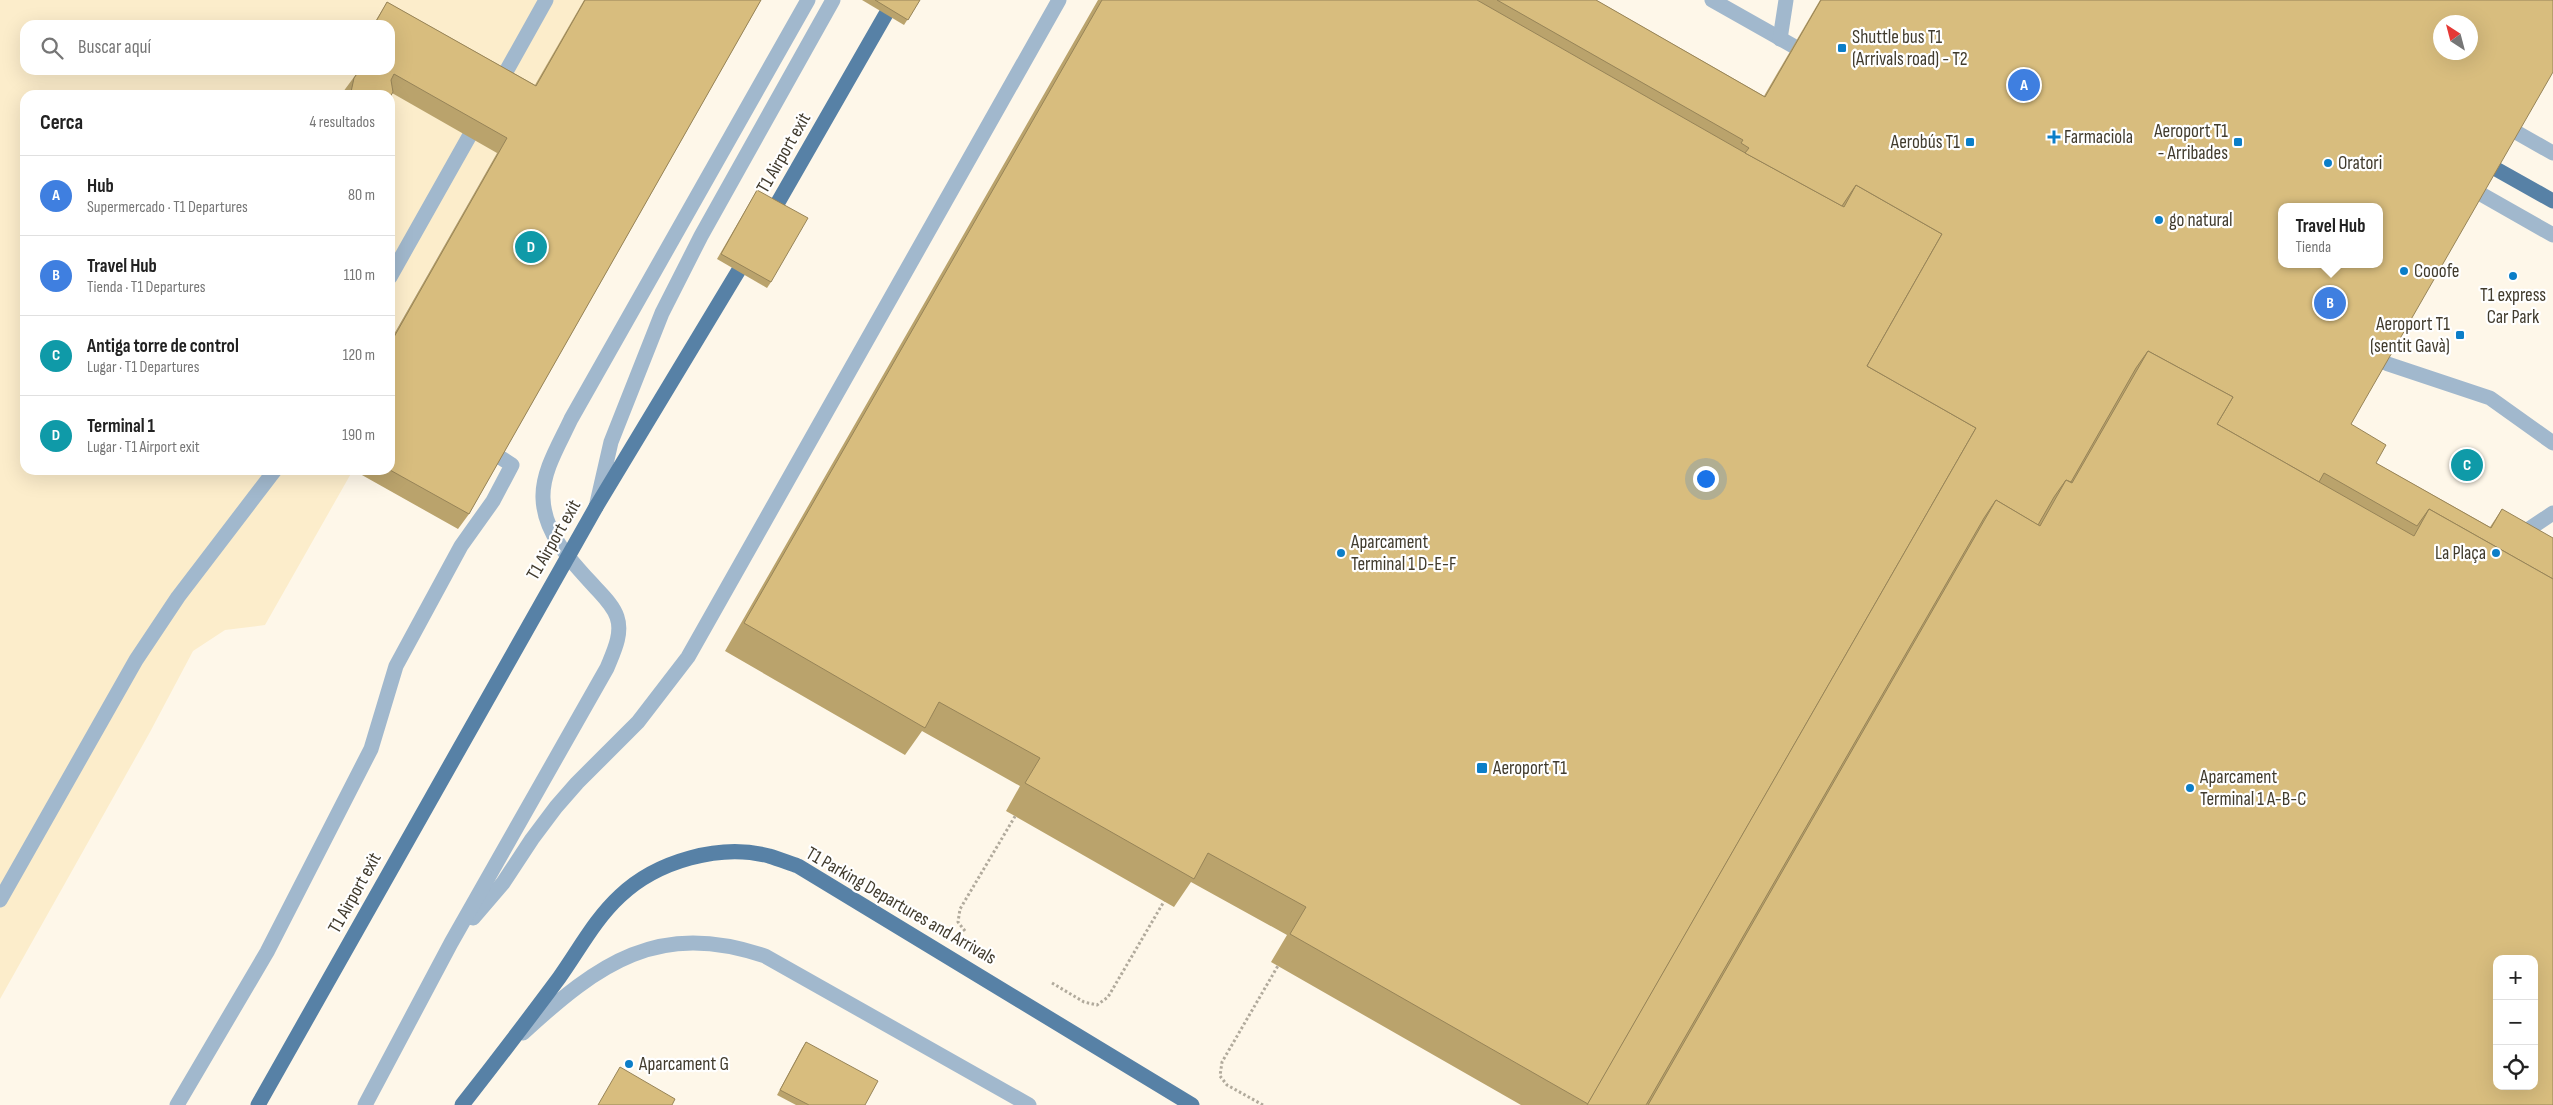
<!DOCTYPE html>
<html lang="es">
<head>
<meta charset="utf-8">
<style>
	:root { --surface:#fff; --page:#f2f2f2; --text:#222; --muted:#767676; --line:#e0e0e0; --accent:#0b7ec8 }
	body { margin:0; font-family:"Sofia Sans Condensed",sans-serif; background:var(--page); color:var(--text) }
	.controls { position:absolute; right:15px; bottom:15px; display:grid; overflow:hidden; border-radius:10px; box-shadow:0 5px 20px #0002 }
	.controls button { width:45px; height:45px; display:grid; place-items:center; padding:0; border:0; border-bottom:1px solid var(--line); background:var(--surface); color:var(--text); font:25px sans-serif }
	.compass { position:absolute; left:2433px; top:15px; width:45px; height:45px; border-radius:50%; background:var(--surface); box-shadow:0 5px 20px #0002; rotate:324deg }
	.you { position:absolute; left:1705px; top:478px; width:18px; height:18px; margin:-12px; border:4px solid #fff; border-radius:50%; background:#1a73e8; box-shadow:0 0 0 8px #1a73e833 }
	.badge { display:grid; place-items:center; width:32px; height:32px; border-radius:50%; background:var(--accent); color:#fff; font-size:16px; font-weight:700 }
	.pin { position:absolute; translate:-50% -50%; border:2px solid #fff; box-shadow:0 1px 5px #0006 }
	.popup { position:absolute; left:2278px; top:203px; width:105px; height:65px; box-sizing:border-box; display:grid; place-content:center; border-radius:10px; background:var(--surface); filter:drop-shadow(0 1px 4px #0005); font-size:16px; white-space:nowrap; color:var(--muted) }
	.popup b { font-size:19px; color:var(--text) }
	.popup::after { content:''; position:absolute; left:50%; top:100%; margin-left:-10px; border:10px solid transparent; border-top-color:var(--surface) }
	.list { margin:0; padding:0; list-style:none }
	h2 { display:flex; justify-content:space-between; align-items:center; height:65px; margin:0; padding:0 20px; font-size:21px }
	h2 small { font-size:16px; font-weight:400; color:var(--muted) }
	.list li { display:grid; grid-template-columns:32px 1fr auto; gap:15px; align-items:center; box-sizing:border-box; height:80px; padding:0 20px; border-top:1px solid var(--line) }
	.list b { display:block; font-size:19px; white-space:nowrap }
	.list p { margin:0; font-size:16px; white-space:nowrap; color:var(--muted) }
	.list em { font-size:16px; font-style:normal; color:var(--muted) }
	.icon { flex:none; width:28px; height:28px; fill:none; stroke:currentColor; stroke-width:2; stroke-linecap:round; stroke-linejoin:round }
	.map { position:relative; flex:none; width:2553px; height:1105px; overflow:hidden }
	.search { position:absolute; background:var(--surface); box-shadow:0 5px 20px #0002; left:20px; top:20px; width:375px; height:55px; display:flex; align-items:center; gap:12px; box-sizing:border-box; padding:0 18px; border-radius:15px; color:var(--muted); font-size:19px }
	.panel { position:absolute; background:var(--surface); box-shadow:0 5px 20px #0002; left:20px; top:90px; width:375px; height:385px; border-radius:15px }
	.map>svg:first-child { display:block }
	.built { fill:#fcedcb; fill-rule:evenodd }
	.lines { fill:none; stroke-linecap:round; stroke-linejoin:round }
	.path { stroke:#b1aa9c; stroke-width:3; stroke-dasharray:2.5 2.5; stroke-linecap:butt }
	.lane { stroke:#a1b8cd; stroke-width:15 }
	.primary { stroke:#5781a6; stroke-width:15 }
	.primary-bridge { stroke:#5781a6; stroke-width:15 }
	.wall { fill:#baa36c }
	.building { fill:#d8bd7e; stroke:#978458; fill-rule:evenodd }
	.poi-dot { fill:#0b7ec8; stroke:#fff; stroke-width:2 }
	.labels { text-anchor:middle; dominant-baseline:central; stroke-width:4.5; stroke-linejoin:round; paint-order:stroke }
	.poi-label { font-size:19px; fill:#413b2d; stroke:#fff; text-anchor:start }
	.street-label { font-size:19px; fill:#413b2d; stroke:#fff }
</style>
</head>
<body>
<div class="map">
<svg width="2553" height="1105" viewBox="0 0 2553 1105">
	<rect width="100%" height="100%" fill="#fef7e9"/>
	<!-- built -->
	<path class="built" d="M0 0H584L390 340V95H25V470H353L265 625 225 630 193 651 150 732 0 999ZM25 25H390V70H25Z"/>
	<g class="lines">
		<!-- path -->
		<g class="path">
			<polyline points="965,931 958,922 960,909 1017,813"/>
			<polyline points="1052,983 1084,1002 1097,1005 1108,997 1166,898"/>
			<polyline points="1263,1105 1227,1085 1220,1076 1222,1062 1279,964"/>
		</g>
		<!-- lane -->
		<g class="lane">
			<polyline points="1712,0 1811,56"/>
			<polyline points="1780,39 1786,0"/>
			<polyline points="498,86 546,0"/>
			<polyline points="2500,123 2553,153"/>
			<polyline points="2465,185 2553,235"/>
			<polyline points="390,277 479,119"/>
			<polyline points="2370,354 2388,364 2490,398 2553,443"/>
			<polyline points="597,503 611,442 662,313 701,236 833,0"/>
			<polyline points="2529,529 2553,513"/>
			<polyline points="0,900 136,660 178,597 275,470"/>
			<polyline points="473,918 503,883 532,839 556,807 577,783 638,722 688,657 1059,0"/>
			<path d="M523 1033C599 963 658 920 765 956L1029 1105"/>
			<polyline points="177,1105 267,952 371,749 396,666 461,546 493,501 512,465 484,447"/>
			<path d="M365 1105 451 943 607 668C613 653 623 634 617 617 613 605 602 595 594 586 572 562 544 534 543 498 542 471 560 443 571 419L808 0"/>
		</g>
		<!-- primary -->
		<g class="primary">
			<polyline points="769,218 894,0"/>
			<polyline points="596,507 748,255"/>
			<path d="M462 1105C495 1063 527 1021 559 978 579 950 595 919 620 896 657 861 720 843 769 856 779 859 789 863 798 866L1192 1105"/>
		</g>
		<!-- primary-bridge -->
		<g class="primary-bridge">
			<polyline points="2480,160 2553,201"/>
			<polyline points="258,1105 596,507"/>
		</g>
	</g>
	<!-- wall -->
	<g class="wall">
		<polygon points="584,0 761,0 469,514 458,529 353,470 390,470 390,341 497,153 392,93 390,95 343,95 343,92 357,73 352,70 390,70 390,25 373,25 387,2 535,85"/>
		<polygon points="862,0 920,0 904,25"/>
		<polygon points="1098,0 1596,0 1764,96 1820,0 2553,0 2351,424 2376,463 2490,527 2502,509 2553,1105 1521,1105 1271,962 1287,935 1191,882 1174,907 1006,811 1020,786 922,731 905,755 725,651"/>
		<polygon points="757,190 771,282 767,288 717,259"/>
		<polygon points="806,1042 865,1105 796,1105 777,1095 802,1048"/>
	</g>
	<!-- building -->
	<g class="building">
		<polygon points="585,0 761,0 469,514 390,470 390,344 507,138 394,74 391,80 393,92 390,97 390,95 353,95 351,92 354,78 359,71 362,70 390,70 390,25 374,25 387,2 536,86"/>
		<polygon points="875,0 920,0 908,20"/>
		<polygon points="1102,0 1477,0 1747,154 1844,207 1856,185 1942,234 1867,366 1976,428 1588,1104 1290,934 1306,907 1208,853 1194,879 1025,783 1040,758 939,702 925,728 744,623"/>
		<path d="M1497 0H1596L1765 97 1821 0H2553V72L2351 424 2386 445 2376 463 2491 528 2502 509 2553 538V579L2429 509 2417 526 2324 473 2319 482 2217 424 2233 397 2148 351 2136 368 2071 482 2066 480 2054 497 2038 525 1996 500 1984 518 1646 1105H1587L1976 428 1867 366 1942 234 1856 185 1842 206 1745 153 1749 148 1741 143 1743 140ZM2440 22H2470V52H2440ZM2281 207H2379V264H2281Z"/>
		<polygon points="757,190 808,218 771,282 721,254"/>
		<path d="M2148 351 2233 397 2217 424 2414 536 2429 509 2553 579V1105H1648L1996 500 2040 526 2066 480 2072 483ZM2497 959H2534V1086H2497Z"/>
		<polygon points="806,1042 878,1081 865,1105 809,1105 780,1090"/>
		<polygon points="620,1067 675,1099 672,1105 598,1105"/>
	</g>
	<!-- markers -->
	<g class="poi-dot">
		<rect x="1837" y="43" width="10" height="10" rx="2.5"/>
		<path d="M2051.5 129.5h5v5h5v5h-5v5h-5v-5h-5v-5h5z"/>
		<rect x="1965" y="137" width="10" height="10" rx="2.5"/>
		<rect x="2233" y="137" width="10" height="10" rx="2.5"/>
		<circle cx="2328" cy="163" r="5"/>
		<circle cx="2159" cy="220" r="5"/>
		<circle cx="2404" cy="271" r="5"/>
		<circle cx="2513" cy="276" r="5"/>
		<rect x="2455" y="330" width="10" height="10" rx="2.5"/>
		<circle cx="1341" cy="553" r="5"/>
		<circle cx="2496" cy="553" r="5"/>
		<rect x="1476" y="762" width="12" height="12" rx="2.5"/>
		<circle cx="2190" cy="788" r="5"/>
		<circle cx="629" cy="1064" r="5"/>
	</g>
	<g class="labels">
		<!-- poi labels -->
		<g class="poi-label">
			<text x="1852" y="37">Shuttle bus T1<tspan x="1852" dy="22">(Arrivals road) - T2</tspan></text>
			<text x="2228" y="131" text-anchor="end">Aeroport T1<tspan x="2228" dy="22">- Arribades</tspan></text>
			<text x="2064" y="137">Farmaciola</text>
			<text x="1960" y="142" text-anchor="end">Aerobús T1</text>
			<text x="2338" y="163">Oratori</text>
			<text x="2169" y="220">go natural</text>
			<text x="2414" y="271">Cooofe</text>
			<text x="2513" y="295" text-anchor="middle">T1 express<tspan x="2513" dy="22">Car Park</tspan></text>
			<text x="2450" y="324" text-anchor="end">Aeroport T1<tspan x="2450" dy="22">(sentit Gavà)</tspan></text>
			<text x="1351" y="542">Aparcament<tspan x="1351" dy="22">Terminal 1 D-E-F</tspan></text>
			<text x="2486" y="553" text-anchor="end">La Plaça</text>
			<text x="1493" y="768">Aeroport T1</text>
			<text x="2200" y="777">Aparcament<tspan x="2200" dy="22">Terminal 1 A-B-C</tspan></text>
			<text x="639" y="1064">Aparcament G</text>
		</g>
		<!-- street labels -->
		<g class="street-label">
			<text transform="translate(784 153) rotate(-60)">T1 Airport exit</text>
			<text transform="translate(554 540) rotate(-60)">T1 Airport exit</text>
			<text transform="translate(355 893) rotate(-61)">T1 Airport exit</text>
			<text transform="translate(901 906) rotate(30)">T1 Parking Departures and Arrivals</text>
		</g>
	</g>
</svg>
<div class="controls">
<button>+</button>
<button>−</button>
<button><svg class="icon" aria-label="locate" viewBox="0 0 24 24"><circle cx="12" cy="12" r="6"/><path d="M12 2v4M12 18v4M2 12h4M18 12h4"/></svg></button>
</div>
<svg class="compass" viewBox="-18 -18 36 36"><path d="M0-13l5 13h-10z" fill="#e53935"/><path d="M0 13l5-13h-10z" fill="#767676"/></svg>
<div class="you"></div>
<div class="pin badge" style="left:2024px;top:85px;background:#3f7fe0">A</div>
<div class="pin badge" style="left:2330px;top:303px;background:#3f7fe0">B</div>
<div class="popup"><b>Travel Hub</b>Tienda</div>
<div class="pin badge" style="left:2467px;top:465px;background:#0f9aa8">C</div>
<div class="pin badge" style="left:531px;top:247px;background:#0f9aa8">D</div>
<div class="search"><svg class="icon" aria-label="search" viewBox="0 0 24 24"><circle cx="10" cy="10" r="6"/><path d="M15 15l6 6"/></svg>Buscar aquí</div>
<section class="panel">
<h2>Cerca<small>4 resultados</small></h2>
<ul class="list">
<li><span class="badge" style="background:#3f7fe0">A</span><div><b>Hub</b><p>Supermercado · T1 Departures</p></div><em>80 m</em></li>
<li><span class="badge" style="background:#3f7fe0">B</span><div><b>Travel Hub</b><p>Tienda · T1 Departures</p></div><em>110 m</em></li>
<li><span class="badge" style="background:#0f9aa8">C</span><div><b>Antiga torre de control</b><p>Lugar · T1 Departures</p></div><em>120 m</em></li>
<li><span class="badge" style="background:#0f9aa8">D</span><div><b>Terminal 1</b><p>Lugar · T1 Airport exit</p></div><em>190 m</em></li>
</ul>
</section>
</div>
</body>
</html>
